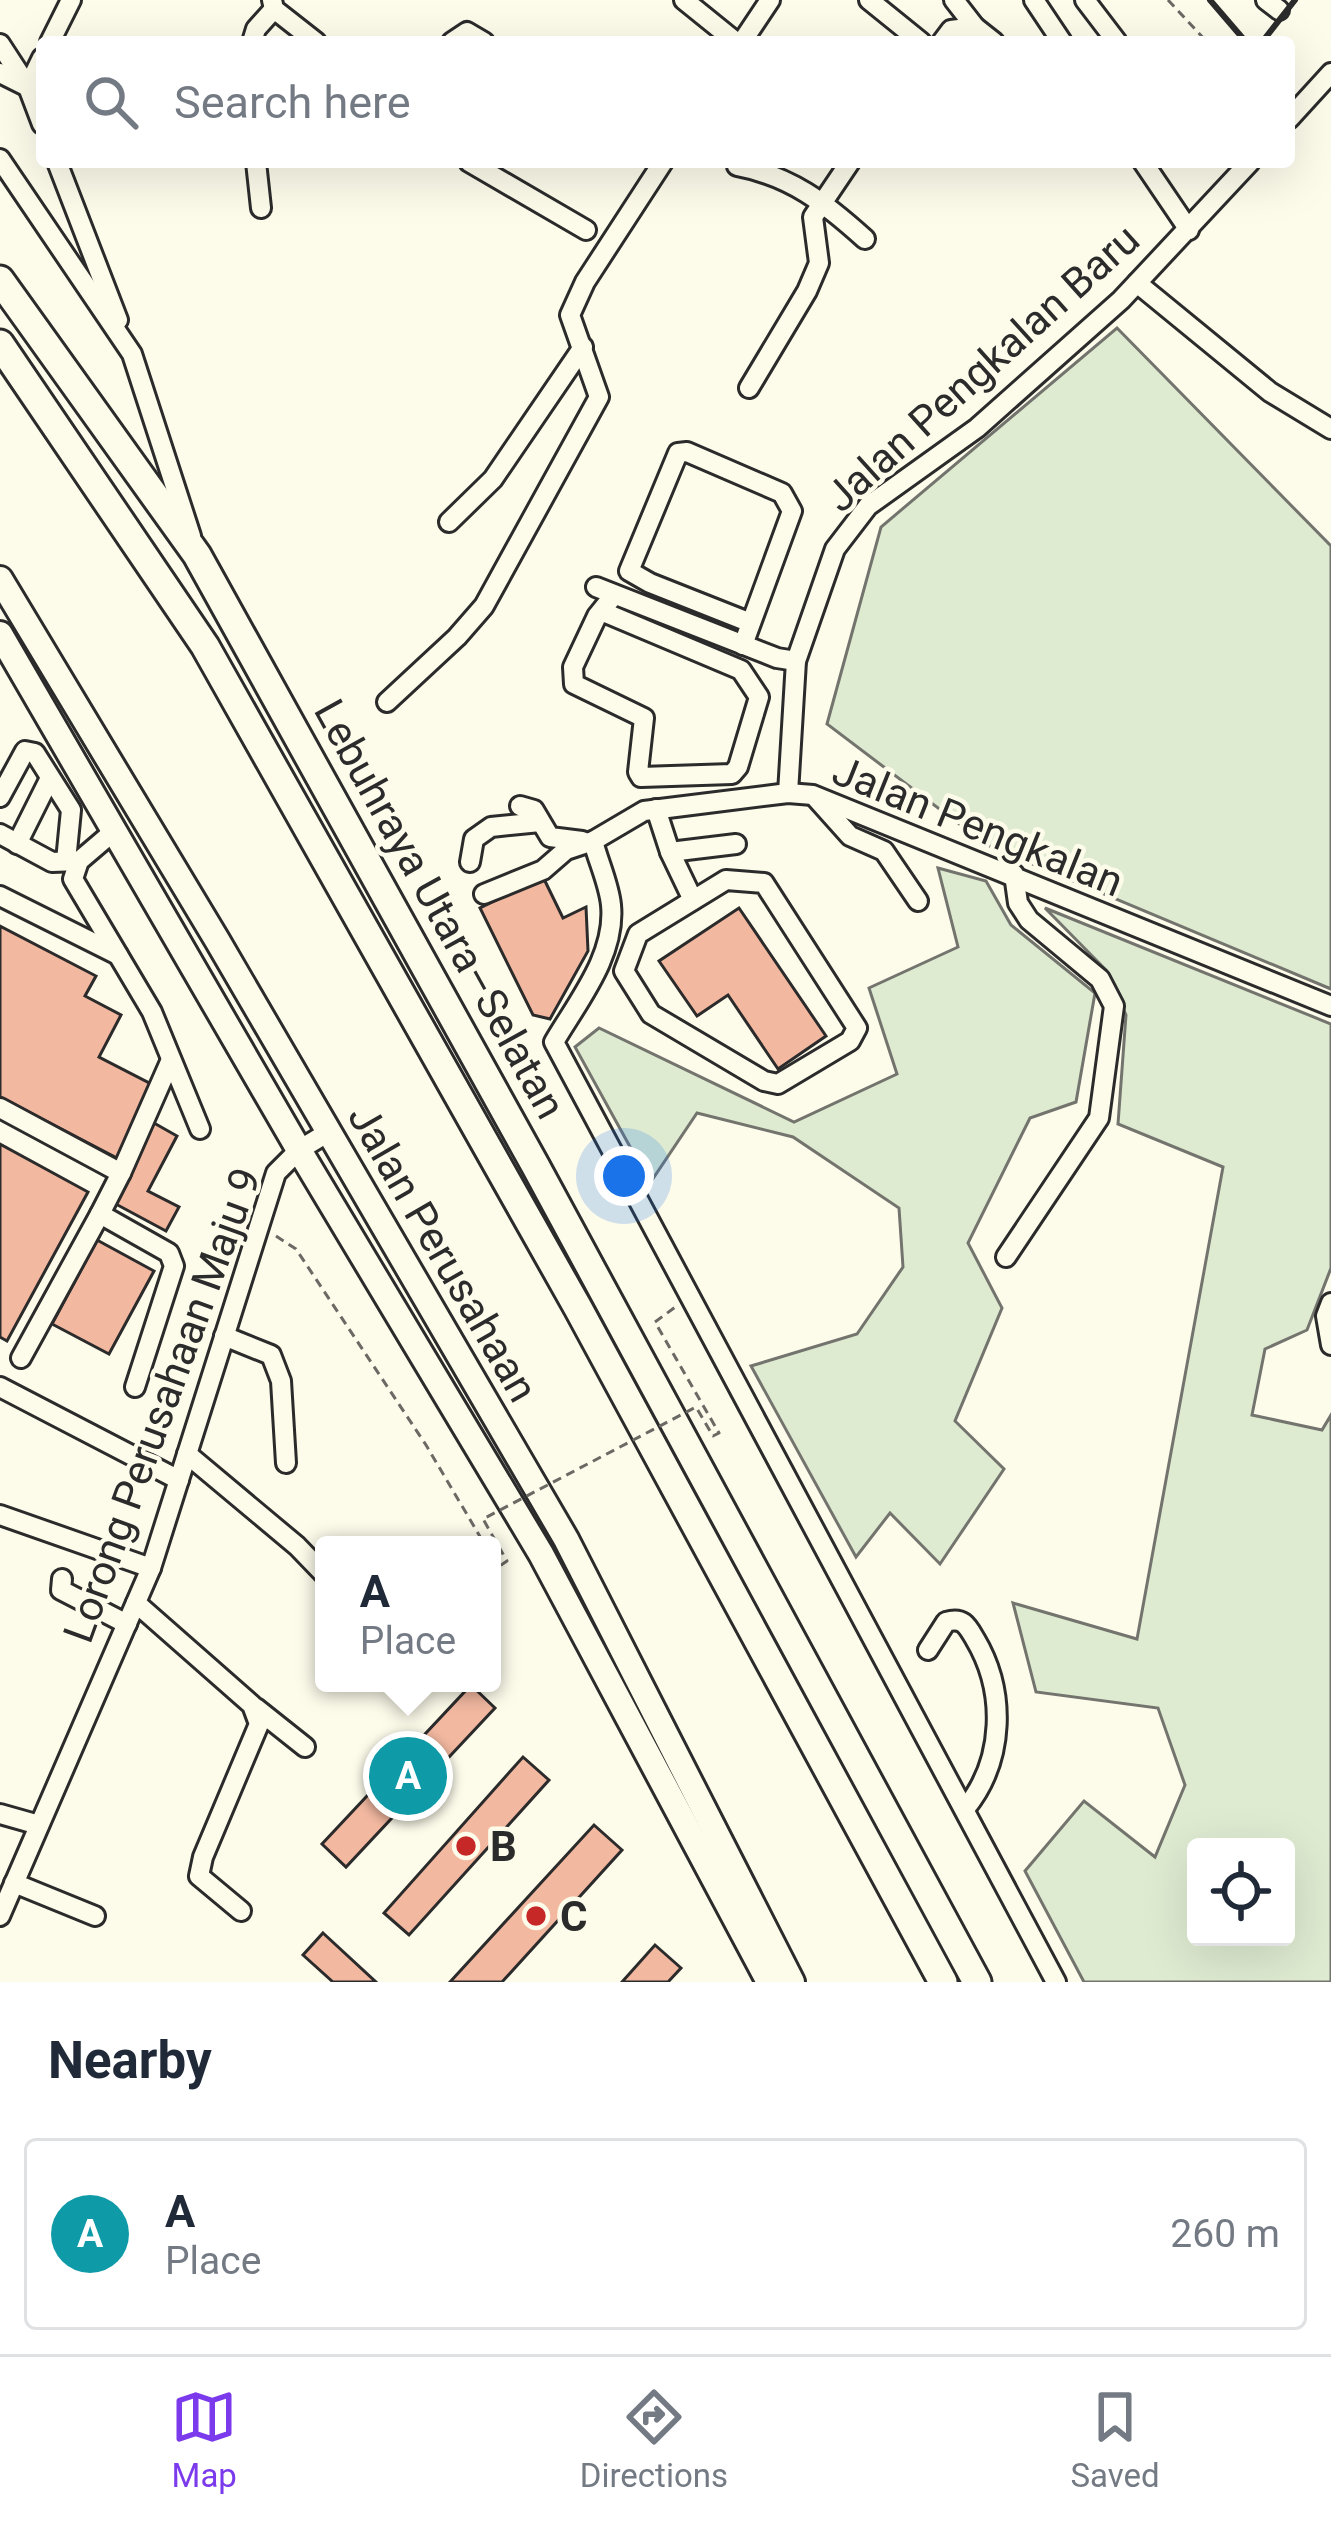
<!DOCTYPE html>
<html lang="en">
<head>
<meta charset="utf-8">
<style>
	:root { --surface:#fff; --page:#f6f6f7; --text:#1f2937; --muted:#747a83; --line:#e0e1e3; --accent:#7c3aed }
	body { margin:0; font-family:Roboto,sans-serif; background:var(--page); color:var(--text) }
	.controls { position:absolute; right:36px; bottom:36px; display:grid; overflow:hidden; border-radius:12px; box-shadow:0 12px 48px #0002 }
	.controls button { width:108px; height:108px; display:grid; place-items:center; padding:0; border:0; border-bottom:3px solid var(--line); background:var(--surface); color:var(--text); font:60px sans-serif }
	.you { position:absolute; left:624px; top:1176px; width:42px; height:42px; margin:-30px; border:9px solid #fff; border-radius:50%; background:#1a73e8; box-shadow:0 0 0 18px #1a73e833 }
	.badge { display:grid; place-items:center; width:78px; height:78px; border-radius:50%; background:var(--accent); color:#fff; font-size:39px; font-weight:700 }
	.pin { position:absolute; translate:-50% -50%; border:6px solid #fff; box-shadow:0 3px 12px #0006 }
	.popup { position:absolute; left:315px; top:1536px; width:186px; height:156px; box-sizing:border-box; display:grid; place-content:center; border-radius:12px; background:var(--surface); filter:drop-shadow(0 3px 9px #0005); font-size:39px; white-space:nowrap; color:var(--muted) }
	.popup b { font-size:45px; color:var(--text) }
	.popup::after { content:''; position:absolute; left:50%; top:100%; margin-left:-24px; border:24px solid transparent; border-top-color:var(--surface) }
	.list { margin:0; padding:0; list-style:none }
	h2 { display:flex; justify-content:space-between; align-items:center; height:156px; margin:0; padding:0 48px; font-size:51px }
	h2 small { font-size:39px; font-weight:400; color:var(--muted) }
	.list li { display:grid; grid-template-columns:78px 1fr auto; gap:36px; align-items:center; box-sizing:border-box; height:192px; margin:0 24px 24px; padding:0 24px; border:3px solid var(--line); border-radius:12px }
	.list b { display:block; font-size:45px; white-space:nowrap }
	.list p { margin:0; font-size:39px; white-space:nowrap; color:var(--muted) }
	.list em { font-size:39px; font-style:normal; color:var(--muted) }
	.icon { flex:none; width:66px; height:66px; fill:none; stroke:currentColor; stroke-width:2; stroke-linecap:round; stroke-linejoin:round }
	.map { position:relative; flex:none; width:1331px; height:1982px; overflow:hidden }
	.search { position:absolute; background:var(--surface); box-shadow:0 12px 48px #0002; left:36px; right:36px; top:36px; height:132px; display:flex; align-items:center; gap:30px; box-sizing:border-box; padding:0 42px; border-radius:12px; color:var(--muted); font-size:45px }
	.sheet { height:372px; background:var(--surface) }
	nav { display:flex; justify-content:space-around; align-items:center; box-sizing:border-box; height:168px; border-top:3px solid var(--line); background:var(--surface); font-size:33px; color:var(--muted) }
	nav a { display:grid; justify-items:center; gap:6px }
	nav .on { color:var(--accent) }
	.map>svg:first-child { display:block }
	.green { fill:#deebd1; stroke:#74746e; stroke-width:3; fill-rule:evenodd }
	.building { fill:#f2b8a0; stroke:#2b2b2b; stroke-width:3 }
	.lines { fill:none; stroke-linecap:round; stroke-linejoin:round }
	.minor-casing { stroke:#2b2b2b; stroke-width:24 }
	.major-casing { stroke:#2b2b2b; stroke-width:30 }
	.highway-casing { stroke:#2b2b2b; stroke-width:33 }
	.path { stroke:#6a6964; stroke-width:3; stroke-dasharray:9 6; stroke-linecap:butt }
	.minor { stroke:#fdfbea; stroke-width:18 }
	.major { stroke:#fdfbea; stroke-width:24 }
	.highway { stroke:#fdfbea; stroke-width:27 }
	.path-bridge { stroke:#6a6964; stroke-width:3; stroke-dasharray:9 6; stroke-linecap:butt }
	.wall { stroke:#2b2b2b; stroke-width:6 }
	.poi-dot { fill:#c62828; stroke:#fdfbea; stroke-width:4.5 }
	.labels { text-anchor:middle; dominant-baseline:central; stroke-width:9; stroke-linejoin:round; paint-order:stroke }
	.street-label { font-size:42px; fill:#2b2b2b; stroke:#fdfbea }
	.poi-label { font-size:42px; font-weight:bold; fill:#2b2b2b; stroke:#fdfbea; text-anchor:start }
</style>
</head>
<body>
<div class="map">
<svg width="1331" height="1982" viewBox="0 0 1331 1982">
	<rect width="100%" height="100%" fill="#fdfbea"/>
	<!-- green -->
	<g class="green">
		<polygon points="1117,328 1331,546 1331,989 987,845 827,724 881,527"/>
		<polygon points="938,868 986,881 1011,925 1095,993 1076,1102 1030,1118 968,1243 1002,1308 955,1421 1004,1469 940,1564 890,1513 856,1557 751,1366 857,1334 903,1267 899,1208 793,1137 697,1113 650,1183 575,1047 599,1028 794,1122 897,1074 869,988 958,947"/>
		<path d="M1045 908 1331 1024V1268L1307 1330 1265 1349 1252 1415 1322 1430 1331 1415V1982H1084L1025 1871 1084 1801 1155 1857 1185 1785 1158 1708 1036 1692 1013 1603 1137 1639 1223 1167 1118 1124 1126 1015 1106 970ZM1196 1847H1286V1937H1196Z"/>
	</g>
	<!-- building -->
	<g class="building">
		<polygon points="543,877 563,918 586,907 588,951 550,1019 533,1015 480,908"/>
		<polygon points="739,908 826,1036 778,1069 728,995 697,1016 659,961"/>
		<polygon points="0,926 96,976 85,996 121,1015 99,1057 155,1086 117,1158 0,1097"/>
		<polygon points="154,1123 177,1136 148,1191 179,1207 166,1231 112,1202"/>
		<polygon points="0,1144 88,1192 7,1341 0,1337"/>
		<polygon points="97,1240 154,1271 109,1354 52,1324"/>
		<polygon points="471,1685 495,1708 346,1867 322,1844"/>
		<polygon points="523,1757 549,1780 409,1935 384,1913"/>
		<polygon points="594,1825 622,1850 502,1982 450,1982"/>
		<polygon points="323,1933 376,1982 333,1982 303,1955"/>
		<polygon points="655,1945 681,1968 668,1982 622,1982"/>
	</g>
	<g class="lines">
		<!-- minor casing -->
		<g class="minor-casing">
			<g id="minor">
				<polyline points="272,0 274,9 316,42"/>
				<polyline points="684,0 736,42"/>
				<polyline points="869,0 921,42"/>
				<polyline points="954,0 975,27"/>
				<polyline points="1034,0 1062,42"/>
				<polyline points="1085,0 1117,42"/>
				<polyline points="1266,0 1279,10"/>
				<polyline points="50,42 71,0"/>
				<polyline points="252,42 256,29 274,9"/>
				<polyline points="452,42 467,32 484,42"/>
				<polyline points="742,42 770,0"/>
				<polyline points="942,42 951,30 975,27 994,42"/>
				<polyline points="0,44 28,87 42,124"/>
				<polyline points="0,73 28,87 42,58"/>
				<polyline points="1289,119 1331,73"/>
				<polyline points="0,159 132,354 191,536"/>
				<polyline points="57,162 118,320"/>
				<polyline points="256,162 261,208"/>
				<polyline points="469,162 586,230"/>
				<polyline points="1143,162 1189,230"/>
				<path d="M737 166C791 176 825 203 865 239"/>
				<polyline points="1137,283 1270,392 1331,429"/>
				<polyline points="749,388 807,291 819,263 813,217 850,162"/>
				<polyline points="449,522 493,479 583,347"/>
				<polyline points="596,587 777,658 796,661"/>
				<polyline points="601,611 741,670 759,697 738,767 732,774 641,777 638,772 644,718 574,684 573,667 597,616 614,595"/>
				<polyline points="743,645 792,511 782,493 687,452 678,453 629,571 650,583 751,623"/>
				<polyline points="387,702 457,637 484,606 599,397 570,315 585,282 663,162"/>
				<polyline points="788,793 796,661 835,549 868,506 977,428 1121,300 1250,162"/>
				<polyline points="0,797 25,751 35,753 71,810 66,861"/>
				<polyline points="816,798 850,836 884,851 918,901"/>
				<polyline points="520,806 534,810 550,837 582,841"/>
				<polyline points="656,809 670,852 693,900"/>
				<polyline points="113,832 79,861 73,879 152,1012 200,1129"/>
				<polyline points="0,834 52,862 79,861"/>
				<path d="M593 841C598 861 609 884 611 905 616 955 578 1001 554 1042L1056 1982"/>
				<polyline points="17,844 50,778"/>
				<polyline points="670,852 736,844"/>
				<polyline points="470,862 474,839 491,827 540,822"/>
				<polygon points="726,880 764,883 857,1028 850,1041 778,1084 764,1081 651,1014 624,971 638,934"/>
				<polyline points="484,894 543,870 566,850 593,841 644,811 788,793 813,795 1331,1006"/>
				<polyline points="0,896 118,955"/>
				<polyline points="0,1108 121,1173 170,1062"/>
				<polyline points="121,1173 100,1214 169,1253 174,1266 135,1387"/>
				<polyline points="1006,1257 1099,1118 1114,1006 1100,979 1029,920 1018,903 1014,874"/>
				<polyline points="1331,1303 1326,1316 1331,1345"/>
				<polyline points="224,1336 271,1355 281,1381 286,1463"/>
				<polyline points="21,1358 100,1214"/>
				<polyline points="0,1387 179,1480"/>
				<polyline points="187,1454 297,1546 324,1574"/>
				<polyline points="0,1515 151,1568"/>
				<polyline points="62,1579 61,1590 127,1624"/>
				<polyline points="136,1603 252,1705 259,1724 203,1857 199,1876 241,1911"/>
				<path d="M928 1650 946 1622C963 1617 967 1625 975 1639 1006 1691 1005 1760 965 1809"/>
				<polyline points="256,1708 305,1747"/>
				<polyline points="0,1814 39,1825"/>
				<polyline points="14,1883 95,1916"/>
				<polyline points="0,1916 151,1568 276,1173 299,1150 327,1133"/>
			</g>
		</g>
		<!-- major casing -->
		<g class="major-casing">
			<g id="major">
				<polyline points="0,579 217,940 566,1539 792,1982"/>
				<polyline points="0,634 299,1150 541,1554 769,1982"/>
			</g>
		</g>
		<!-- highway casing -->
		<g class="highway-casing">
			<g id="highway">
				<polyline points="0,280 197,555 535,1165 977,1982"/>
				<polyline points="0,344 205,646 578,1308 943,1982"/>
			</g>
		</g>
		<!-- path -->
		<g class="path">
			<polyline points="1168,0 1207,42"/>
			<polyline points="276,1236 296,1249 426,1445 485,1545"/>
			<polyline points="655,1322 678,1305"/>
		</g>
		<!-- minor -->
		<use href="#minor" class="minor"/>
		<!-- major -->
		<use href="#major" class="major"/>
		<!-- highway -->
		<use href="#highway" class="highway"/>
		<!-- path-bridge -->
		<polyline class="path-bridge" points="492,1557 498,1567 507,1561 483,1519 696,1407 713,1436 719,1433 655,1322"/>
		<!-- wall -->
		<g class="wall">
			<polyline points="1210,0 1246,42"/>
			<polyline points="1262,42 1295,0"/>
		</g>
	</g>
	<!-- markers -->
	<g class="poi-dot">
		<circle cx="466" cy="1846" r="12"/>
		<circle cx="536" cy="1916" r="12"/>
	</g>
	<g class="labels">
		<!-- street labels -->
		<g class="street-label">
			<text transform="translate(982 368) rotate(-42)">Jalan Pengkalan Baru</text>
			<text transform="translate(978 826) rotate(22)">Jalan Pengkalan</text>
			<text transform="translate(440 909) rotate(61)">Lebuhraya Utara–Selatan</text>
			<text transform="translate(443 1253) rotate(60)">Jalan Perusahaan</text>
			<text transform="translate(162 1405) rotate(-70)">Lorong Perusahaan Maju 9</text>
		</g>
		<!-- poi labels -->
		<g class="poi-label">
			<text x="490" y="1846">B</text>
			<text x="560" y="1916">C</text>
		</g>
	</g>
</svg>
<div class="controls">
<button><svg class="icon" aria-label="locate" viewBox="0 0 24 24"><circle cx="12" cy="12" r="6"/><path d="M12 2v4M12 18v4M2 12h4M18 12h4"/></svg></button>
</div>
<div class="you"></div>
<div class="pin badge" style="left:408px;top:1776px;background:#0f9aa8">A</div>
<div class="popup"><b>A</b>Place</div>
<div class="search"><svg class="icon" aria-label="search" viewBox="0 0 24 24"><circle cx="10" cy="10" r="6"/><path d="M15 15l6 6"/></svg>Search here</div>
</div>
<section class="sheet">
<h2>Nearby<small></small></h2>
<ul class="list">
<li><span class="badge" style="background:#0f9aa8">A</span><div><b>A</b><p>Place</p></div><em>260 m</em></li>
</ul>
</section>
<nav>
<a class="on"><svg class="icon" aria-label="map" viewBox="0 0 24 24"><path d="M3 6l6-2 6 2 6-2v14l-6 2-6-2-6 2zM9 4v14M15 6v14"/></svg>Map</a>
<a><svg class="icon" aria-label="directions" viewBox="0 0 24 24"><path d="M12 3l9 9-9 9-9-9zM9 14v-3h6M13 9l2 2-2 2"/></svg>Directions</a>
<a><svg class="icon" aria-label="saved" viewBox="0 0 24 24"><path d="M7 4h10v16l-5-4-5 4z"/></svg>Saved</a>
</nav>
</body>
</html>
